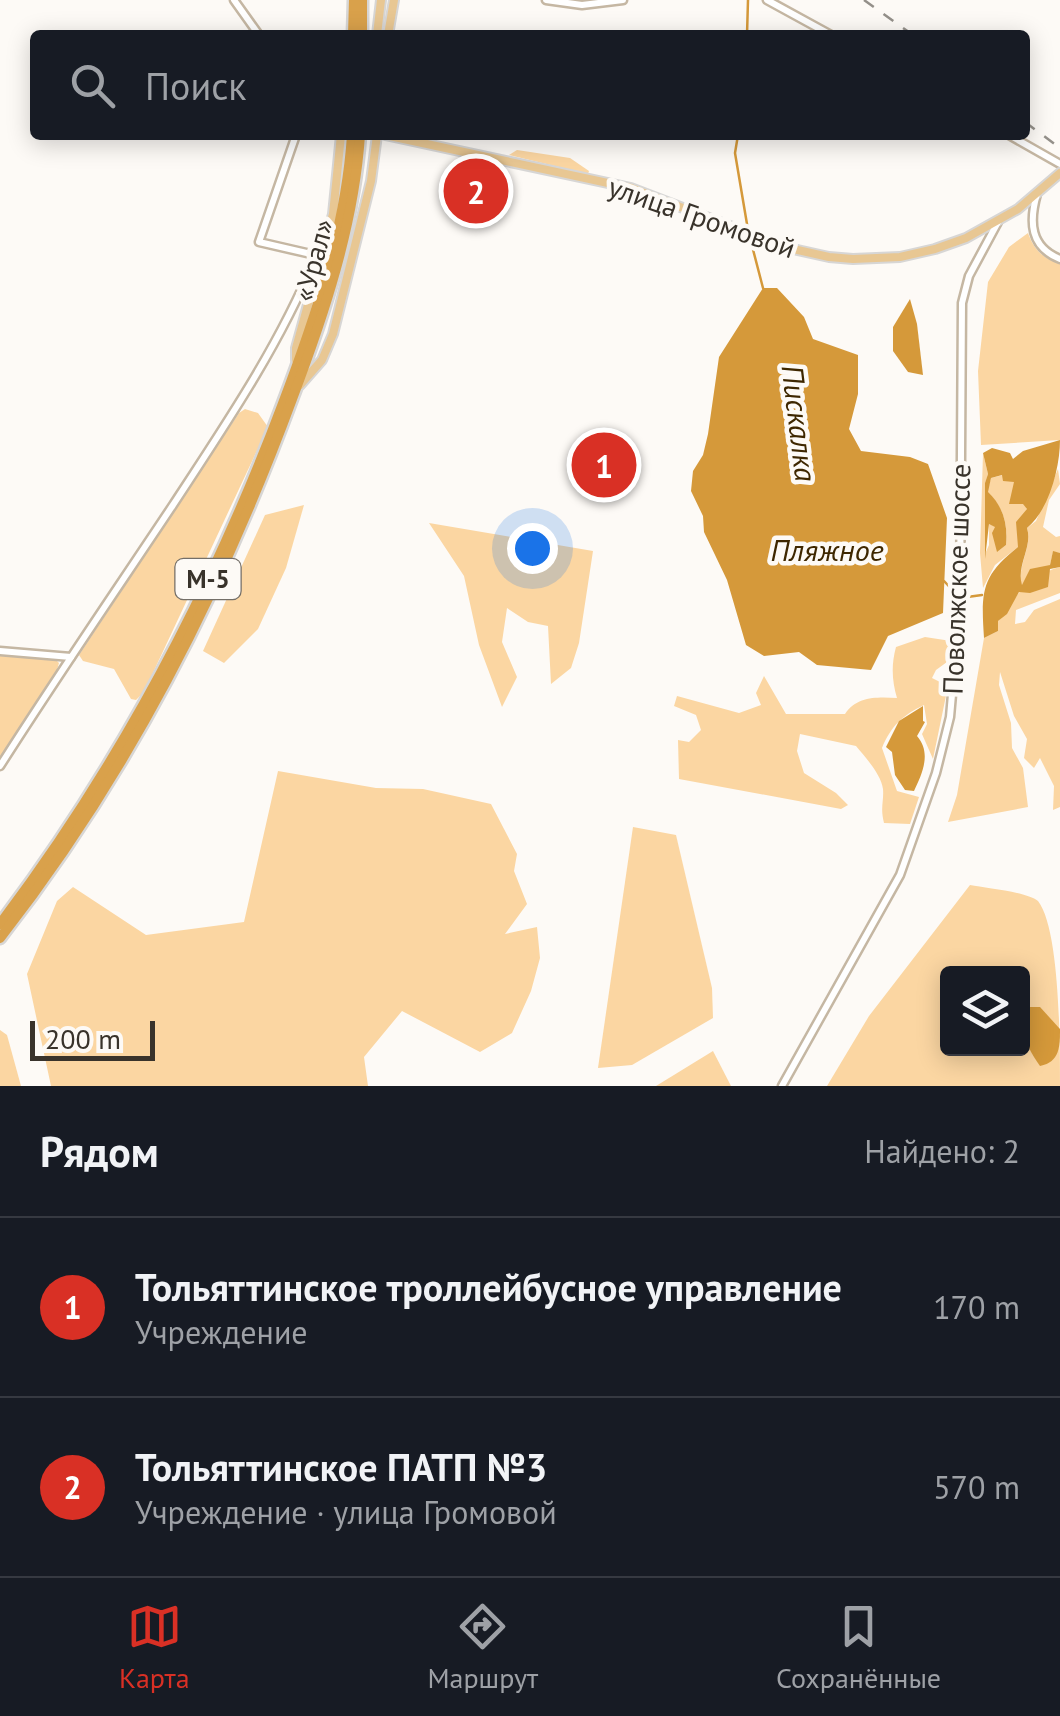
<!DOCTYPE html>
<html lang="ru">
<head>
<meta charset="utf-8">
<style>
	:root { --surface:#171b24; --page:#20242c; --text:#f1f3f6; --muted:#9ea1a6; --line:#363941; --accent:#d93025 }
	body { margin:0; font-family:"PT Sans",sans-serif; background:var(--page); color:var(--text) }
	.controls { position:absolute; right:30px; bottom:30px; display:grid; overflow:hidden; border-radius:10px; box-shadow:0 5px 25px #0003 }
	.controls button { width:90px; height:90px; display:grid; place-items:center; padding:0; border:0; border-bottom:2px solid var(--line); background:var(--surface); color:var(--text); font:50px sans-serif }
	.scale { position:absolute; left:30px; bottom:25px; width:125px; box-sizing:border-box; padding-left:10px; border:5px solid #39332b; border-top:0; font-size:28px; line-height:35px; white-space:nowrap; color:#39332b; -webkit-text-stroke:8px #fdfaf6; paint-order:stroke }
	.you { position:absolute; left:532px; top:548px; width:35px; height:35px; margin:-25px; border:8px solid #fff; border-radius:50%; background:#1a73e8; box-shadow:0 0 0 15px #1a73e833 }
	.badge { display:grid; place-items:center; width:65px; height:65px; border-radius:50%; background:var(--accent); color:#fff; font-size:32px; font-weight:700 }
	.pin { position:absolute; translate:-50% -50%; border:5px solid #fff; box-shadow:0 2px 10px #0006 }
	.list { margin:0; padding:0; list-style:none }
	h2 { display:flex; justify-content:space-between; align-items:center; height:130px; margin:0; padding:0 40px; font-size:42px }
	h2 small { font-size:32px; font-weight:400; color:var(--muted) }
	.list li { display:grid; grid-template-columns:65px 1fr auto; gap:30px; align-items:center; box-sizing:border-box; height:180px; padding:0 40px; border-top:2px solid var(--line) }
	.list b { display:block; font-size:38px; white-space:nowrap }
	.list p { margin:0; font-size:32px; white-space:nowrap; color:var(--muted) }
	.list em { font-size:32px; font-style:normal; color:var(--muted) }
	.icon { flex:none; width:55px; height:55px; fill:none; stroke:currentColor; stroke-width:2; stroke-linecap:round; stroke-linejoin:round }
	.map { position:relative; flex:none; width:1060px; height:1086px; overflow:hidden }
	.search { position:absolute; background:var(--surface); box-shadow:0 5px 25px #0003; left:30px; right:30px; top:30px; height:110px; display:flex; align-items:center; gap:25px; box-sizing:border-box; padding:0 35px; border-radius:10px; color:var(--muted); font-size:38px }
	.sheet { height:490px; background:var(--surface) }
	nav { display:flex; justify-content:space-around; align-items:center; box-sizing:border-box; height:140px; border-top:2px solid var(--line); background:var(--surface); font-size:28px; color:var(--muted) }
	nav a { display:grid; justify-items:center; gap:5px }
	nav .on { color:var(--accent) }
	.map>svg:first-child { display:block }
	.green { fill:#fbd6a2; fill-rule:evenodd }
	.water { fill:#d5993a }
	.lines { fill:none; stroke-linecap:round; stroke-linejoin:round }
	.stream { stroke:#d5993a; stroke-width:2.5 }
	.secondary-casing { stroke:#c5b7a3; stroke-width:11 }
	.primary-casing { stroke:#d7d6d5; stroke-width:12 }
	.highway-casing { stroke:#d7d6d5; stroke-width:15 }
	.secondary { stroke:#fff; stroke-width:6 }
	.primary { stroke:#e8c793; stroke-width:8 }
	.highway { stroke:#d9a14b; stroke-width:10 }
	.rail { stroke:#94908a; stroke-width:2.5; stroke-dasharray:12 12; stroke-linecap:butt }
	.labels { text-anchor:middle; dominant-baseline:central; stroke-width:9; stroke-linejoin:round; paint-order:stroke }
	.shield { fill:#fdfaf6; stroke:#746f68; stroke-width:2.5 }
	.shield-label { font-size:25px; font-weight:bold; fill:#39332b }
	.street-label { font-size:28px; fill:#39332b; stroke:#fdfaf6 }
	.water-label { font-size:30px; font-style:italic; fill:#3e2700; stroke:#fdfaf6 }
</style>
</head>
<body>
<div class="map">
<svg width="1060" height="1086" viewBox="0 0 1060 1086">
	<rect width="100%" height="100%" fill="#fdfaf6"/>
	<!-- green -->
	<g class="green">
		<polygon points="517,150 570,158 589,171 588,174 509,155"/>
		<path d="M1028 233C1034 250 1043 258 1060 264V440L981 445 978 371 988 282 1009 247Z"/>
		<polygon points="245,409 258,413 268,427 144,692 136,700 131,699 114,669 83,661 79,655 239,413"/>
		<path d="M983 453 988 474 985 484V554L989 545V524L995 526 998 551 1006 545C1008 524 1003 506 987 492L991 478 1003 475 1015 482 1027 509 1018 547 995 565 983 588 980 553Z"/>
		<path d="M1058 469 1060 484 1049 500 1043 527 1056 537 1060 536V553L1053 552 1050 565 1022 587C1016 566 1033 547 1027 528L1036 521Z"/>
		<polygon points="304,505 286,568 258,629 224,663 203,651 265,515"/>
		<polygon points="429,523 593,551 579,643 571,668 551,684 548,626 528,622 507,608 502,642 517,677 502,707 479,645 464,576"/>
		<path d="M1060 567V593L1016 610 1015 624 1025 622 1034 610 1060 599V807L1053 810 1054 786 1040 758 1034 768 1024 758 1027 739 1014 716 1000 672 999 685 1011 723 1012 748 1023 768 1028 807 948 822 957 795 984 638 998 631V621C1008 613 1010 604 1018 594 1026 583 1046 570 1060 567Z"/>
		<path d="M925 637 951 641 947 662 936 670 932 678 948 686 933 759 922 734 927 724 924 705C903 715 891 726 882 748L897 791 919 797 910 824 884 823C880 807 884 802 883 789 881 774 865 757 856 746L800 734 797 751 804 773 836 793 848 805 841 809 679 779 678 740 689 742 701 730 696 715 674 706 677 696 739 713 761 705 756 693 764 676 786 714H845C857 696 877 697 897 698 892 681 891 665 896 647Z"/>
		<polygon points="0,654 54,658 59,663 57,670 0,757"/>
		<polygon points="278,771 376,788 423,789 491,804 517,854 514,871 527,904 505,934 537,927 540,958 531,991 512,1033 480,1052 402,1011 364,1057 368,1086 51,1086 27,974 57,901 73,887 146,935 244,922"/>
		<polygon points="633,827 676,835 712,988 713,1018 632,1065 598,1068"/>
		<path d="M970 885C986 888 1027 892 1038 901 1060 929 1060 1045 1060 1086H827L869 1016ZM948 974H1022V1048H948Z"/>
		<polygon points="0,1030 7,1035 21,1086 0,1086"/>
		<polygon points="713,1051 731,1086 656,1086"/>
	</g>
	<!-- water -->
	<g class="water">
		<polygon points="763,288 777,288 804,317 813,339 858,355 858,394 849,429 861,451 910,457 928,464 947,518 943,613 888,636 871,670 817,665 799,652 764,656 746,645 727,580 704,532 703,516 691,491 693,471 703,455 708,434 719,357"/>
		<polygon points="910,299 917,324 923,375 908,372 893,351 893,327"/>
		<path d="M1060 440C1060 466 1050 509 1027 528 1033 547 1016 565 1022 585L1030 569 1050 565 1053 551 1060 553V567L1050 569 1048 587 1030 593 1019 592 1007 614 998 621V631L984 638C981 592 981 576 1018 547L1016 522 1027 509 1023 504H1009L1014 482 1003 481 1002 475 991 478 988 492C1003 506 1008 524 1006 545L997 552 992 533 995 527 989 524 985 559V483L988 474 983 453 992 448 1010 453 1013 459 1023 451Z"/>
		<path d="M923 706V721L925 722 917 736C932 753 922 774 914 791L905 790 895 775 892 752 886 747 899 721Z"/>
		<path d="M1030 1007H1040L1060 1029C1060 1046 1060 1062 1040 1066 1025 1045 1020 1031 1030 1007Z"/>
	</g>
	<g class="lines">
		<!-- stream -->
		<g class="stream">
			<polyline points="747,35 748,0"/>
			<polyline points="738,135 735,153 748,230"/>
			<polyline points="750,238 763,288"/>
			<polyline points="944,581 960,598 982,595"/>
		</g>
		<!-- secondary casing -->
		<g class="secondary-casing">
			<g id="secondary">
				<polyline points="234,0 259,35"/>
				<polyline points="546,0 582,5 623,0"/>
				<polyline points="767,0 831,35"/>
				<polyline points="1009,135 1060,164"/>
				<path d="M1037 194C1029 222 1030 247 1060 259"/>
				<polyline points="0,651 71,657"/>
				<path d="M0 766C56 678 115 592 173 505 224 427 278 348 314 261L311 254 259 242 296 135"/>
				<polyline points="782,1086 900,875 936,773 950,717 960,604 962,303 969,276 998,222"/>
			</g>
		</g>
		<!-- primary casing -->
		<g class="primary-casing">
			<g id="primary">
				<polyline points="377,35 381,0"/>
				<polyline points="388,35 394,0"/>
				<polyline points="385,135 631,188 784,247 829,257 853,259 900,257 935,249 966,238 1018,209 1060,173"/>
				<polyline points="296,360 296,348 333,214 341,135"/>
				<polyline points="300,385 322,360 333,334 371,181 377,135"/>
			</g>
		</g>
		<!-- highway casing -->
		<g class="highway-casing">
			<g id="highway">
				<polyline points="353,35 354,0"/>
				<polyline points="362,35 362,0"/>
				<path d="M0 924C119 767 213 589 282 406 315 319 346 228 352 135"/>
				<path d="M0 938C128 774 220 593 292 399 324 315 354 225 360 135"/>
			</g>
		</g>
		<!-- secondary -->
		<use href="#secondary" class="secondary"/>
		<!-- primary -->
		<use href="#primary" class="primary"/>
		<!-- highway -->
		<use href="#highway" class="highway"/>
		<!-- rail -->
		<g class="rail">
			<polyline points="864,0 913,35"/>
			<polyline points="1025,122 1060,148"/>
		</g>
	</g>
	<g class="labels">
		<!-- shield labels -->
		<rect class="shield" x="175.5" y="559" width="65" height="40" rx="8"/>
		<g class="shield-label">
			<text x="208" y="579">М-5</text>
		</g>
		<!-- street labels -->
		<g class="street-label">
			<text transform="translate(702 217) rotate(19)">улица Громовой</text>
			<text transform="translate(313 260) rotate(-75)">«Урал»</text>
			<text transform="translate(956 579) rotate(-88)">Поволжское шоссе</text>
		</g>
		<!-- water labels -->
		<g class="water-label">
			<text transform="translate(800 423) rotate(83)">Пискалка</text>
			<text x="827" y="549">Пляжное</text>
		</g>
	</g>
</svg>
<div class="controls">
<button><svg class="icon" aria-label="layers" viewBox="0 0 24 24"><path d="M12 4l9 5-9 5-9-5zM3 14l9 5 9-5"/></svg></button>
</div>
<div class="scale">200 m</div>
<div class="you"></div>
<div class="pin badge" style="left:604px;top:465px">1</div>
<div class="pin badge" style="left:476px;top:191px">2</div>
<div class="search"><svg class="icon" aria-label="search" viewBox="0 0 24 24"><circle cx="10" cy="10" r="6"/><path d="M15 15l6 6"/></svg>Поиск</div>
</div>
<section class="sheet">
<h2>Рядом<small>Найдено: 2</small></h2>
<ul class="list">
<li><span class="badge">1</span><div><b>Тольяттинское троллейбусное управление</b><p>Учреждение</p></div><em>170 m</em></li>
<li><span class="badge">2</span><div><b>Тольяттинское ПАТП №3</b><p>Учреждение · улица Громовой</p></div><em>570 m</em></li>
</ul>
</section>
<nav>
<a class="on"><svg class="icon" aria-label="map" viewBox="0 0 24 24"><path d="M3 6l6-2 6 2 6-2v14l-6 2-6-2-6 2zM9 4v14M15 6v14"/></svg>Карта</a>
<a><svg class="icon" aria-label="directions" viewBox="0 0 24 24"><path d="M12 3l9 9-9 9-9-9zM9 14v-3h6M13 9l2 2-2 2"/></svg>Маршрут</a>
<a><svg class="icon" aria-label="saved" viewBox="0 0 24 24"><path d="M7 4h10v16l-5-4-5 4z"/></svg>Сохранённые</a>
</nav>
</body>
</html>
